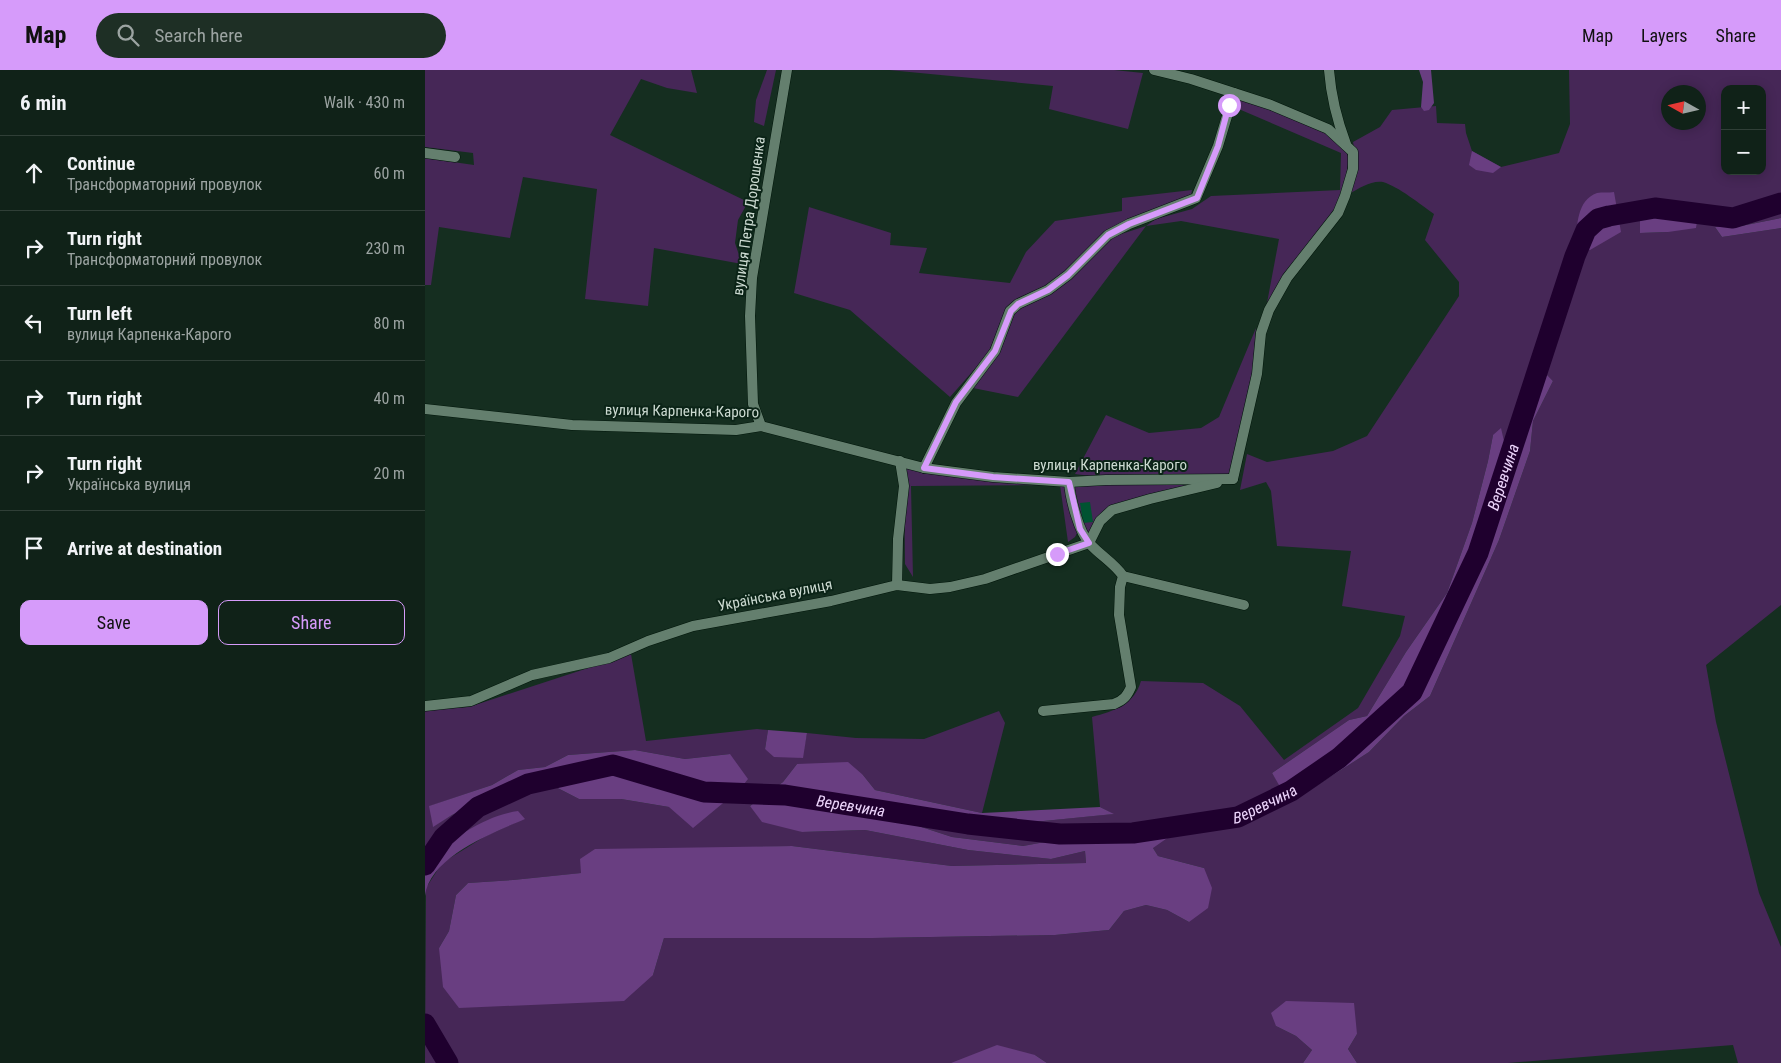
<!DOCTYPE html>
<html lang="en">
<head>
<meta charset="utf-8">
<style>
	:root { --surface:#102218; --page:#1e2f25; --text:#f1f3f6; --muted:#9ca4a2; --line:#303f37; --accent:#d69bfa }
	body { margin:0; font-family:"Roboto Condensed",sans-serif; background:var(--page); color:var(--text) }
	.controls { position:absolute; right:15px; top:15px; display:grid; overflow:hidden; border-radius:10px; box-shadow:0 2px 12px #0003 }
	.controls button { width:45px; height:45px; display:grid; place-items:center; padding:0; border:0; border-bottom:1px solid var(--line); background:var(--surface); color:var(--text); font:25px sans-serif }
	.compass { position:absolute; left:1236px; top:15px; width:45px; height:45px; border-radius:50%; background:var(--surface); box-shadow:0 2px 12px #0003; rotate:278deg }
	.stop { position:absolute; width:15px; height:15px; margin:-11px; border:4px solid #d69bfa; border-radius:50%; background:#fff }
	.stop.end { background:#d69bfa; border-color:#fff; box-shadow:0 1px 5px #0008 }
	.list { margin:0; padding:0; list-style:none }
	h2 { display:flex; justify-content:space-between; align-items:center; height:65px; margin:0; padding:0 20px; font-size:21px }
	h2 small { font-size:16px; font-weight:400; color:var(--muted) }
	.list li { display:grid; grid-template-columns:32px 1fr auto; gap:15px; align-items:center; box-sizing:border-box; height:75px; padding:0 20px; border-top:1px solid var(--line) }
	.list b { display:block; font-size:19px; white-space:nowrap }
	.list p { margin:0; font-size:16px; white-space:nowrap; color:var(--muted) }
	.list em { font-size:16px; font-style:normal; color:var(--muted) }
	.actions { display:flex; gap:10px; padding:15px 20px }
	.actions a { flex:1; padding:11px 0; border:1px solid var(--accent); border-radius:10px; text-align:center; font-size:18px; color:var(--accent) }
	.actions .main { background:var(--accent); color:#111 }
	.icon { flex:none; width:28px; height:28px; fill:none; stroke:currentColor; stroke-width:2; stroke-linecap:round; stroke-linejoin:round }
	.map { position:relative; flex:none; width:1356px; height:993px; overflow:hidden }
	header { display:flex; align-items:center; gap:30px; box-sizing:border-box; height:70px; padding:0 25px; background:var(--accent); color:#111 }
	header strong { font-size:24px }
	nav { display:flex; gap:28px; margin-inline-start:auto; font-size:18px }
	.search { width:350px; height:45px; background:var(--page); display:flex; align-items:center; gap:12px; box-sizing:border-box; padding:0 18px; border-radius:28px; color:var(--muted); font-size:19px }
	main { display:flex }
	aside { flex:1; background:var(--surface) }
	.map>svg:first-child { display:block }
	.green { fill:#462757; fill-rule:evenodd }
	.forest { fill:#693e81 }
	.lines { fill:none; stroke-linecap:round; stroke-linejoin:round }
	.river { stroke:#1f002e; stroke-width:21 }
	.building { fill:#005331 }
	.minor-casing { stroke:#01160a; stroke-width:11 }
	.minor { stroke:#647f6e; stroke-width:10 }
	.route { stroke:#d69bfa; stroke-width:6 }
	.labels { text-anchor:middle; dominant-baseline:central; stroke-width:4; stroke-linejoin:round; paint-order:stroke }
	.street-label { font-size:15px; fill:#ccdad1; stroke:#0b2417 }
	.water-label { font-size:16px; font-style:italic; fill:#edd5fc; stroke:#0b2417 }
</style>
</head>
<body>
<header>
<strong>Map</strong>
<div class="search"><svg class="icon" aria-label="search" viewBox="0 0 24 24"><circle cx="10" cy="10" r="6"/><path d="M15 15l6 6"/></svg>Search here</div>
<nav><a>Map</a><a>Layers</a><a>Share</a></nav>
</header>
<main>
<aside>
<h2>6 min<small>Walk · 430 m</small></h2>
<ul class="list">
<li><svg class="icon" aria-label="ahead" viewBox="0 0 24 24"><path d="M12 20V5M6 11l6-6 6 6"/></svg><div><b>Continue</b><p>Трансформаторний провулок</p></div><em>60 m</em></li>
<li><svg class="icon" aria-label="right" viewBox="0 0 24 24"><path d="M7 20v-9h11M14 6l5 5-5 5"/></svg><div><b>Turn right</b><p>Трансформаторний провулок</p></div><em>230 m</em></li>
<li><svg class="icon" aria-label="left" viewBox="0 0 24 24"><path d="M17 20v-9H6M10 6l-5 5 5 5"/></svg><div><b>Turn left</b><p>вулиця Карпенка-Карого</p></div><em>80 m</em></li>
<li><svg class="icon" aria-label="right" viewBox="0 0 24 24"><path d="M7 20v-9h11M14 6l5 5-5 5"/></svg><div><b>Turn right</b></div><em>40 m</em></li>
<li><svg class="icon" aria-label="right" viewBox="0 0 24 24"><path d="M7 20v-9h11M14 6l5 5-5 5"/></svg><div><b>Turn right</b><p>Українська вулиця</p></div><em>20 m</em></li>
<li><svg class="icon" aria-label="arrive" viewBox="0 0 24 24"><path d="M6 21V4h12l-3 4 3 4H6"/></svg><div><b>Arrive at destination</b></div></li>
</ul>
<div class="actions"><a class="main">Save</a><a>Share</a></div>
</aside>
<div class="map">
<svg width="1356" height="993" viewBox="0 0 1356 993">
	<rect width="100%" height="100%" fill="#152e20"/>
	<!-- green -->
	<g class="green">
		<polygon points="0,0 266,0 272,23 242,18 216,9 185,65 323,132 313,150 310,173 317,194 229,178 223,236 160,229 172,119 98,107 85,168 14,157 6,215 0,215 0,88 49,95 48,83 0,77"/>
		<polygon points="342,0 351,0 339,56 329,52 331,30"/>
		<polygon points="464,0 689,0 718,3 703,59 624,39 628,16"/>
		<path d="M1144 0H1356V148L1316 156 1290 157 1297 167 1356 158V535L1281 595 1291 652 1334 823 1356 877V993H1313L1308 975 1083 993H932L923 979 932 964 851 956 871 966 887 980 878 993H622L610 985 526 993H0L1 818 17 793 59 767 100 748 0 789V640L44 637 206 584 221 671 332 659 343 660 340 679 377 688 382 663 431 668 499 669 574 641 580 653 557 743 450 720 438 705 372 694 358 712 325 736 377 762 440 760 543 780 626 789 660 781 661 793 527 796 367 776 269 779 157 803 88 810 43 813 31 825 24 861 14 878 228 905 239 868H448L630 865 684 860 699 841 721 835 742 840 764 852 779 798 733 786 728 778 729 753 598 776 527 767 472 749 486 741 578 755 688 744 675 737 667 647C689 641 709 635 716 611L778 613 815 636 859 690 933 638 975 566 980 546 917 536 926 481 852 476 846 421 841 412 815 420 822 384 842 392 908 381 942 366 1034 226V212L1000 170 1009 144C995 134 974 117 958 112 947 110 934 118 924 124L932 94 928 72 955 57 967 40 1011 36 1012 53 1040 54 1041 63 1047 81 1076 97 1134 83 1145 54ZM1300 19H1337V101H1300ZM1244 22H1274V52H1244ZM1215 145 1243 162 1215 163ZM1118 302 1128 311 1108 351 1105 381 1074 470 1005 626 979 646 944 682 885 720 855 715 847 703 924 650 942 646 981 582 1022 523 1047 453 1063 391 1068 365 1081 381ZM210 680 260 689 305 684 244 737 196 729H154L121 712 78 721 27 745 8 756 5 736 67 715 93 700 120 697 143 685Z"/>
		<polygon points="821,29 900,63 921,81 924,89 918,121 909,140 842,233 854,169 756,151 721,156 593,327 548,318 588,245 596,236 684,168 721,156 731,149 767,139 786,126 915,120 916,83 809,37 812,30"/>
		<polygon points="767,120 766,125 681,160 636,207 618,219 586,234 562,285 525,327 425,240 369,223 384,137 466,163 465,175 502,178 494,203 585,213 601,182 630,151 697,141 697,128"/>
		<polygon points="831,258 827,307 807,405 665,406 650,404 681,345 724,363 776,358 794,347"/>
		<polygon points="479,396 635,415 641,417 653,461 650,467 643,472 635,415 486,416 488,507 480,494"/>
		<polygon points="791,412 689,437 663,468 646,415"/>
	</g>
	<!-- forest -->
	<g class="forest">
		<polygon points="994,0 1006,0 1009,33 1004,40 999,41 996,37 998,12"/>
		<polygon points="1047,81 1076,97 1068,103 1051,100 1044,95"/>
		<path d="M1189 122 1196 162 1165 180 1151 173C1152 155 1152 130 1172 123 1177 122 1184 123 1189 122Z"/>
		<polygon points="1215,145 1272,151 1271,158 1243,162 1215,163"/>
		<polygon points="1356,148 1356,158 1297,167 1290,157 1316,156"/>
		<polygon points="1119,302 1128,311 1108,351 1105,381 1074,470 1005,626 979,646 944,682 885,720 854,715 847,703 924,650 942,646 981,582 1022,523 1047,453 1063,391 1068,365 1076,358 1081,380"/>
		<polygon points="343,660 382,663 378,688 349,687 340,679"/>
		<polygon points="210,680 260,689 305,684 323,709 315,719 268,758 244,737 196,729 154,729 121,712 78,721 27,745 8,757 4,736 67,715 93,700 120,697 143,685"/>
		<polygon points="423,692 438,705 450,720 557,743 675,737 689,744 578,755 486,741 472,749 527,767 598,776 729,752 748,764 728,778 733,786 779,798 787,818 783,838 764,852 742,840 721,835 699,841 684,860 630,865 448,868 239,868 228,905 199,931 34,938 18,917 14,878 24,861 31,825 43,813 88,810 156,803 155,789 170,779 367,776 527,796 661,793 660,781 626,789 543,780 440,760 377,762 337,752 325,736 358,712 372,694"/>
		<path d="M93 741 100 749C68 763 5 786 0 826V789C29 769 58 746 93 741Z"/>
		<polygon points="861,931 929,933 932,964 923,979 932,993 878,993 887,980 871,966 851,956 846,943"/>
		<polygon points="572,975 610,985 622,993 526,993"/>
	</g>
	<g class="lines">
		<!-- river -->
		<g class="river">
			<path id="s1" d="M0 795 19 767 53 737 103 714 188 695 279 722 360 725 543 754 635 764 708 763 813 747 866 721 914 688 987 622 1053 483 1150 186 1161 160 1173 149 1184 146 1230 138 1308 148 1356 133"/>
			<polyline points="0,954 23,993"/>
		</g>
	</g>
	<!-- building -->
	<polygon class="building" points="665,432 668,452 658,453 655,433"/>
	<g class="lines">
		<!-- minor casing -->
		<g class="minor-casing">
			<g id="minor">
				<polyline points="729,0 766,9 846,35 903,59 928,82 928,99 920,126 913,143 862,208 844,240 836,263 832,304 808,409"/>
				<path d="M904 0C906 26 912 50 921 74"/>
				<polyline points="0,83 30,87"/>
				<polyline points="0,339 147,355 311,360 336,356 499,398 568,407 644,412 681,410 808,409"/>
				<polyline points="336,356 328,334 325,246 327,208 362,0"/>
				<polyline points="499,398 531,333 570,281 585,241 593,234 623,220 643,205 683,165 704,154 771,128 793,76 809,23"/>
				<polyline points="664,473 675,451 687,440 725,429 792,413"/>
				<polyline points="698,506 819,535"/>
				<polyline points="472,515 473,469 479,416 475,391"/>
				<polyline points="0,636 46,631 107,605 184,588 223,571 268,556 406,531 472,515 505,519 525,517 560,509 664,473"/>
				<path d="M618 641 689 634C699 630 702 626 706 617L694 545 695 517 698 506C689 493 676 486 665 474 654 463 645 428 644 412"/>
			</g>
		</g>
		<!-- minor -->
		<use href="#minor" class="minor"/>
	</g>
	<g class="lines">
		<!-- route -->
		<polyline class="route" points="632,484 664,473 655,459 644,412 568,407 499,398 531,332 570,281 586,241 593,234 623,220 643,205 683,165 704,154 772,128 793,76 804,35"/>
	</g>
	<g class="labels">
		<!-- street labels -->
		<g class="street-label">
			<text transform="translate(324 146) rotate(-82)">вулиця Петра Дорошенка</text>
			<text transform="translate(257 341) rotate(1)">вулиця Карпенка-Карого</text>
			<text x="685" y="395">вулиця Карпенка-Карого</text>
			<text transform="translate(350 525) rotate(-11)">Українська вулиця</text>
		</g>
		<!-- water labels -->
		<g class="water-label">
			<text stroke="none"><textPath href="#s1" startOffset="1304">Веревчина</textPath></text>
			<text stroke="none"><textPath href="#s1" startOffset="884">Веревчина</textPath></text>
			<text stroke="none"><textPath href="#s1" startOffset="464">Веревчина</textPath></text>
		</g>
	</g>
</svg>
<div class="controls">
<button>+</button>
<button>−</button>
</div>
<svg class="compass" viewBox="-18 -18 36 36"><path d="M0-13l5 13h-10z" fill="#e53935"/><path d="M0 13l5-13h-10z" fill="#9ca4a2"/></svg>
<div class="stop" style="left:804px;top:35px"></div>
<div class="stop end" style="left:632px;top:484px"></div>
</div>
</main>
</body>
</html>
